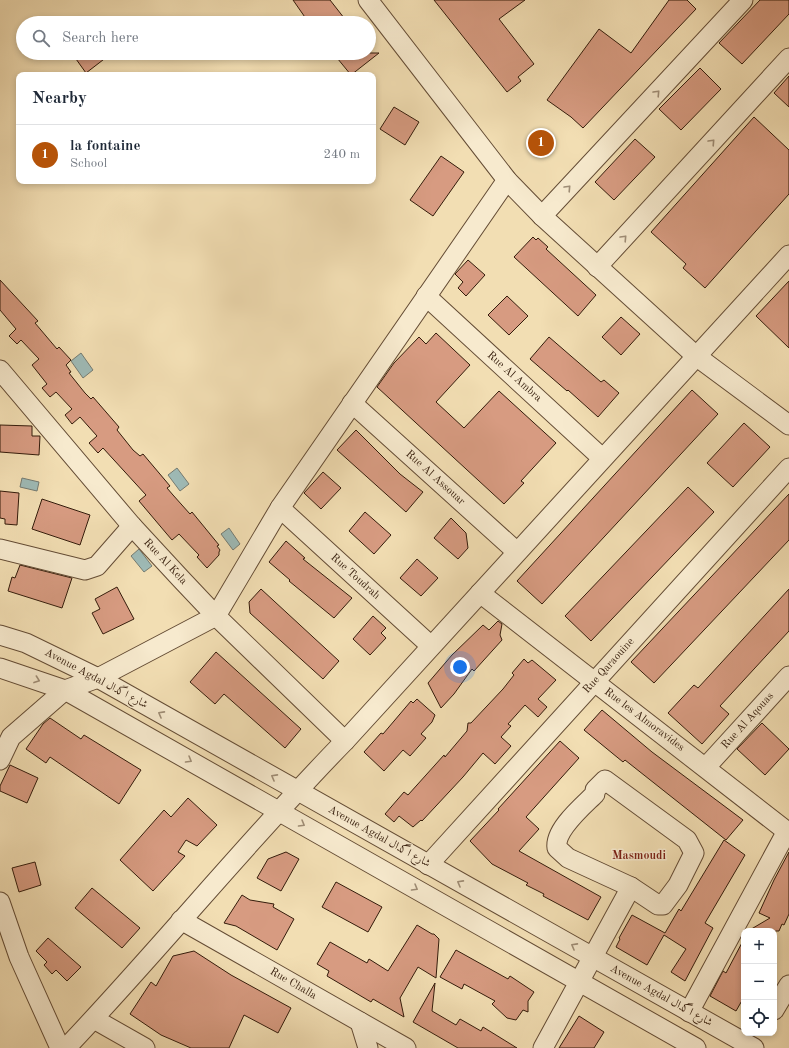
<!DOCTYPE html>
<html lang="en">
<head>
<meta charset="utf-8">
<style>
	:root { --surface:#fff; --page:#f2f2f3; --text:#1f2937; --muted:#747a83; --line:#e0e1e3; --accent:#b45309 }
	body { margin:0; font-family:"Old Standard TT",Amiri,serif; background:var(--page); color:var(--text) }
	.controls { position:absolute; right:12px; bottom:12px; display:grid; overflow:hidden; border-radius:8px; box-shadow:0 2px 6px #0003 }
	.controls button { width:36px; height:36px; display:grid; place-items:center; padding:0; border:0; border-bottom:1px solid var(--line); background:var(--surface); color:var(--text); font:20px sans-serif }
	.you { position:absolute; left:460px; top:667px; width:14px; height:14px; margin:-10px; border:3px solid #fff; border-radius:50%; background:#1a73e8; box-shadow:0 0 0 6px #1a73e833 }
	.badge { display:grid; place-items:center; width:26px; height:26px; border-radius:50%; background:var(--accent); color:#fff; font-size:13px; font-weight:700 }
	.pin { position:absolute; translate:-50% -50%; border:2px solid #fff; box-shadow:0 1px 4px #0006 }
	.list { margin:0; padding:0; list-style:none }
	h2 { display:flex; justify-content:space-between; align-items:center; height:52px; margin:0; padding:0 16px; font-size:17px }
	h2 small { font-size:13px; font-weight:400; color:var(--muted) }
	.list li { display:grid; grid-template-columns:26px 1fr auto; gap:12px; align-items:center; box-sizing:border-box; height:60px; padding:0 16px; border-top:1px solid var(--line) }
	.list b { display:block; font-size:15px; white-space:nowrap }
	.list p { margin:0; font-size:13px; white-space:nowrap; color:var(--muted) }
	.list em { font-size:13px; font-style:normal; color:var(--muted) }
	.icon { flex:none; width:22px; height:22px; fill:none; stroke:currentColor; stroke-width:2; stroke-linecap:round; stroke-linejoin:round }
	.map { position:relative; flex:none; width:789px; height:1048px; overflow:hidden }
	.search { position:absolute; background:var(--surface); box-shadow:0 2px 6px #0003; left:16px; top:16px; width:360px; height:44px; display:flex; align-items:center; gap:10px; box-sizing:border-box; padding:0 14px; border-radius:22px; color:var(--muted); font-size:15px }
	.panel { position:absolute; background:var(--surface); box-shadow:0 2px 6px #0003; left:16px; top:72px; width:360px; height:112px; border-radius:8px }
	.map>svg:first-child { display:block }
	.water { fill:#9ebab6; stroke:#747b72 }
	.building { fill:#d79b81; stroke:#341c0b }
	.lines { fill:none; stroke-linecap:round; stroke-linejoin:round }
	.minor-casing { stroke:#644c35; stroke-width:21 }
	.minor { stroke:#f7eace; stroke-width:19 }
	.oneway { stroke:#9f8d76 }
	.labels { text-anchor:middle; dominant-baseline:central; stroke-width:3; stroke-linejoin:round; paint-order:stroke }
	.street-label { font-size:11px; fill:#341c0b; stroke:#f7eace }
	.neighbourhood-label { font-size:12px; font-weight:bold; fill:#7a1f14; stroke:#f7eace }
</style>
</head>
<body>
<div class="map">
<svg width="789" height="1048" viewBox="0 0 789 1048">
	<rect width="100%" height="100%" fill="#f2deb3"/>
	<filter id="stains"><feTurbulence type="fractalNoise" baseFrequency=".005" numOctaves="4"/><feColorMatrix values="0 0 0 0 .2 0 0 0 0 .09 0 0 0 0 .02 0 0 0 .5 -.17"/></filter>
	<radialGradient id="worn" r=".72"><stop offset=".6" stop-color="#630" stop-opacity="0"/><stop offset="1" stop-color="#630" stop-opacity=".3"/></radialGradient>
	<!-- water -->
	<g class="water">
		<polygon points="81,353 93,370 83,378 71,361"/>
		<polygon points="177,468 189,484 180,491 168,475"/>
		<polygon points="22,478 39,482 37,491 20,487"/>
		<polygon points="229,528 240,544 233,550 221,534"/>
		<polygon points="139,549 152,566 144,572 131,556"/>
	</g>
	<!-- building -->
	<g class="building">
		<polygon points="293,0 330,0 348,23 309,23"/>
		<polygon points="434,0 525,0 499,19 534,64 518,77 521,81 507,92"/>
		<polygon points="669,0 687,0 696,9 583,128 571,117 547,100 599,29 631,53"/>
		<polygon points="760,0 789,0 789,14 742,64 719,43"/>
		<polygon points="84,53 112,53 86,73 76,59"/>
		<polygon points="333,53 379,53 351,75"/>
		<polygon points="700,68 721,89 681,130 659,109"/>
		<polygon points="789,76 789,107 774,93"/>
		<polygon points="394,107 419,122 405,145 380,129"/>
		<polygon points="754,117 789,150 789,194 705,288 683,268 686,264 651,232"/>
		<polygon points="635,139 655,157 614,200 595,182"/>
		<polygon points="441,156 464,172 433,216 410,200"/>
		<polygon points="533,237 536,240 538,238 548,247 546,249 596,295 578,316 514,257"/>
		<polygon points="468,260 485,275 466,296 458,288 463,282 455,274"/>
		<polygon points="0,280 38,321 35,323 57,349 59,347 71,360 66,365 71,372 69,373 85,393 91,399 93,397 119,427 117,430 133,450 140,456 143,454 170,486 167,488 173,495 190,514 192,512 219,545 217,546 220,550 219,552 219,555 207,568 197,557 199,555 179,534 172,540 166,533 139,501 146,495 103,448 98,453 89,443 97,436 80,417 72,424 65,415 72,409 56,392 50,397 42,388 47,384 32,365 39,359 21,340 17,344 9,336 16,329 0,310"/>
		<polygon points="789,281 789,348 756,316"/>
		<polygon points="507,296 528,316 509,335 488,315"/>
		<polygon points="621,317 640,334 621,355 602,337"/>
		<polygon points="436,333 470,365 436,402 464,428 499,391 556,443 521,481 524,483 504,504 377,387 394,363 419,337 426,344"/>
		<polygon points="549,337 601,382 604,380 619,393 598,417 568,390 567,391 530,359"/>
		<polygon points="692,390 718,414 542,604 517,581"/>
		<polygon points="744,423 770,447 733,487 707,463"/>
		<polygon points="0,425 32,426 32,436 40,436 39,455 0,452"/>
		<polygon points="356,430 400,474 423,492 406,512 337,450"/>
		<polygon points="323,472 341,488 321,509 304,493"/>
		<polygon points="688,487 714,512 591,641 565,616"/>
		<polygon points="0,491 19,493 17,525 5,524 5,519 0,518"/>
		<polygon points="789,494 789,540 654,683 631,662"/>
		<polygon points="42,499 90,515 80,545 32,529"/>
		<polygon points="365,512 391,535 374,554 349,531"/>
		<polygon points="451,518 466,533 468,548 458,559 434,538"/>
		<polygon points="286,541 305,558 303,559 352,598 334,618 289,581 290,580 269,562"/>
		<polygon points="417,559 438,578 421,596 400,578"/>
		<polygon points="20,565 72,578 62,608 8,591 12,577 15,578"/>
		<polygon points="117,587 134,619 103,634 92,613 100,609 95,599"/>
		<polygon points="261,589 339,661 323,679 250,613 249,602"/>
		<polygon points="789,589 789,631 720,706 729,714 702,744 668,713 694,685 698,688"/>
		<polygon points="373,616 386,628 381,633 386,638 370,655 353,639"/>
		<polygon points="498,621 502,624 500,635 502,640 474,671 472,669 454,694 441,708 428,683 452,655 483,625 489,630"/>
		<polygon points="216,652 301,729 285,748 224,694 215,704 190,682"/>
		<polygon points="524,659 528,663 532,660 556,680 538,699 547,707 538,717 525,705 508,724 511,726 501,737 511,746 495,764 483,753 463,777 422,821 421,820 413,827 399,816 394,822 385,814 404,792 408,795 444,755 445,757 467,731 468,723 471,723 503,689 514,675 512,673"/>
		<polygon points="417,699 435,715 432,722 421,734 426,738 410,756 403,750 384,771 364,752 381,733 383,734 411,701 413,703"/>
		<polygon points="602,710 652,752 743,820 726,840 625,760 623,762 584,730"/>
		<polygon points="50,718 81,739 84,735 141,770 119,804 50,757 46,763 26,749 43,724"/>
		<polygon points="762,723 789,749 765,775 737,749"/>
		<polygon points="560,741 579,758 526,817 539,829 519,851 601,897 588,920 543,896 544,894 526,885 528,883 492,864 470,841 499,810 498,809"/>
		<polygon points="10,765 38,778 27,803 0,791 0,786"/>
		<polygon points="188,798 217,825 197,846 186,840 178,852 185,856 153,891 120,860 164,810 171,817"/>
		<polygon points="724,840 745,855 705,923 713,928 685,981 671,972 686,949 664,935 647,965 616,947 620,939 619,938 632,915 665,933 679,909 681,911"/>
		<polygon points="286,852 299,859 281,891 257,878 268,859"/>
		<polygon points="789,852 789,914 784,925 782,924 779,931 748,931 770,918 759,913 774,880"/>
		<polygon points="35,862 41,885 19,892 12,868"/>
		<polygon points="336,882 382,907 368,932 322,907"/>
		<polygon points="92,888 140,928 122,948 75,908"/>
		<polygon points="242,895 250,900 274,904 273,907 294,919 277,950 236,926 224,923"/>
		<polygon points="417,925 432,934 434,934 439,939 436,978 418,967 400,998 404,1017 373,999 371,1002 327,976 329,971 317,964 330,942 367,963 369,959 388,971"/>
		<polygon points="48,938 81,967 67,981 56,970 52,974 44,965 47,962 36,951"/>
		<polygon points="744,939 744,997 736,1011 710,996 723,971 726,973"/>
		<polygon points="456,950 508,979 510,976 534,992 528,1001 528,1012 523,1010 516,1020 507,1018 492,1004 495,1001 464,984 462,989 440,977"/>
		<polygon points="194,951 231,975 291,1008 278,1033 244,1015 229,1048 191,1048 161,1035 130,1014 151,982 156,986 173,956"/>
		<polygon points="435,983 432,1011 456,1025 460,1019 481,1031 483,1027 517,1048 458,1048 413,1022"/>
		<polygon points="579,1016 604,1032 594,1048 559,1048"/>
	</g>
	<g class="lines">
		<!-- minor casing -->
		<g class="minor-casing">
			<g id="minor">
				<polyline points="368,0 507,180 542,216 696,356 789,425"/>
				<polyline points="542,216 743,0"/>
				<polyline points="597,267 789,58"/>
				<polyline points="426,296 602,458"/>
				<polyline points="0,370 132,526 181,579 216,616 345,741"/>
				<polyline points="352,403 517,552"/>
				<polyline points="280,508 431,646"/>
				<polyline points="0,549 85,570 97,566 132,526"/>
				<polyline points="480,593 789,833"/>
				<polyline points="0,635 26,643 98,678 754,1048"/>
				<polyline points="0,668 65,690 696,1048"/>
				<polyline points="0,760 11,737 65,690 98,678 216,616 280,508 507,180"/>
				<polyline points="706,767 789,676"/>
				<path d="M605 780 687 840 694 853 678 885 663 905H658L631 887 568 858 557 848C554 830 583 806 595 794V790Z"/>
				<polyline points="428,865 789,468"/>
				<polyline points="0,902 19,957 60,1048"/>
				<polyline points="181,920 406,1048"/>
				<polyline points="774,1010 789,985"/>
				<polyline points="689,1012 787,831"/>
				<polyline points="94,1019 145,1048"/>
				<polyline points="360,1022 368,1048"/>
				<path d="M66 1048C161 948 248 840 345 741L789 255"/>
				<polyline points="543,1048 631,887"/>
			</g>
		</g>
		<!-- minor -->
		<use href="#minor" class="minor"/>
	</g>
	<!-- one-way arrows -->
	<defs><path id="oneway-chevron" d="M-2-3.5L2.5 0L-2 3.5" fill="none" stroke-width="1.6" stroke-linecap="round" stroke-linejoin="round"/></defs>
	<g class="oneway">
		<use href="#oneway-chevron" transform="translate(657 93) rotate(-47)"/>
		<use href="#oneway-chevron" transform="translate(712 142) rotate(-47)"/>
		<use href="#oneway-chevron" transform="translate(568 188) rotate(-47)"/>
		<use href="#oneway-chevron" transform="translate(624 238) rotate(-47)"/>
		<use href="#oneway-chevron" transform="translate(37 680) rotate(20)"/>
		<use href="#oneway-chevron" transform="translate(161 714) rotate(-151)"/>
		<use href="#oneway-chevron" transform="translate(189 760) rotate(30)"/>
		<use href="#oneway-chevron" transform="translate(274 777) rotate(-151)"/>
		<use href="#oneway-chevron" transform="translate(302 824) rotate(30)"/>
		<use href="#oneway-chevron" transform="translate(460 883) rotate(-151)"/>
		<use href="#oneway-chevron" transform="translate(415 888) rotate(30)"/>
		<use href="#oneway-chevron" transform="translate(574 946) rotate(-151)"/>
	</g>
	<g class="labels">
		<!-- street labels -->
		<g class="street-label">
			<text transform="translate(514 377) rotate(42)">Rue Al Ambra</text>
			<text transform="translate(435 478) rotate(42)">Rue Al Assouar</text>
			<text transform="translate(165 562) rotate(47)">Rue Al Kela</text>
			<text transform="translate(355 577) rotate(42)">Rue Toudrah</text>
			<text transform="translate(609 666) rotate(-48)">Rue Qaraouine</text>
			<text transform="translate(96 679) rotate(28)">Avenue Agdal شارع اگدال</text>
			<text transform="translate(644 720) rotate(37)">Rue les Almoravides</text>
			<text transform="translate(748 721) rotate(-48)">Rue Al Aqouas</text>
			<text transform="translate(379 837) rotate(29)">Avenue Agdal شارع اگدال</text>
			<text transform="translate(293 984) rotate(30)">Rue Challa</text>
			<text transform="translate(661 996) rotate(29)">Avenue Agdal شارع اگدال</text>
		</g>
		<!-- neighbourhood labels -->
		<g class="neighbourhood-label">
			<text x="639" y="856">Masmoudi</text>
		</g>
	</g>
	<rect width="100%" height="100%" filter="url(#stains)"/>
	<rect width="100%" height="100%" fill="url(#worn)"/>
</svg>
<div class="controls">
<button>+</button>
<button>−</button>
<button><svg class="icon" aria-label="locate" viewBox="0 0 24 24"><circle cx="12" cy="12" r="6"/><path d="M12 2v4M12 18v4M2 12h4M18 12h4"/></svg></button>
</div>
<div class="you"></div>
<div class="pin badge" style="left:541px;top:143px">1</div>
<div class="search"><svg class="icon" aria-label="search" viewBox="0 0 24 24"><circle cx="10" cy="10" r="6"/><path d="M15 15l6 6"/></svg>Search here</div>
<section class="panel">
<h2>Nearby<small></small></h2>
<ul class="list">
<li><span class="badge">1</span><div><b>la fontaine</b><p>School</p></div><em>240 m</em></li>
</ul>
</section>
</div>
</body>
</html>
